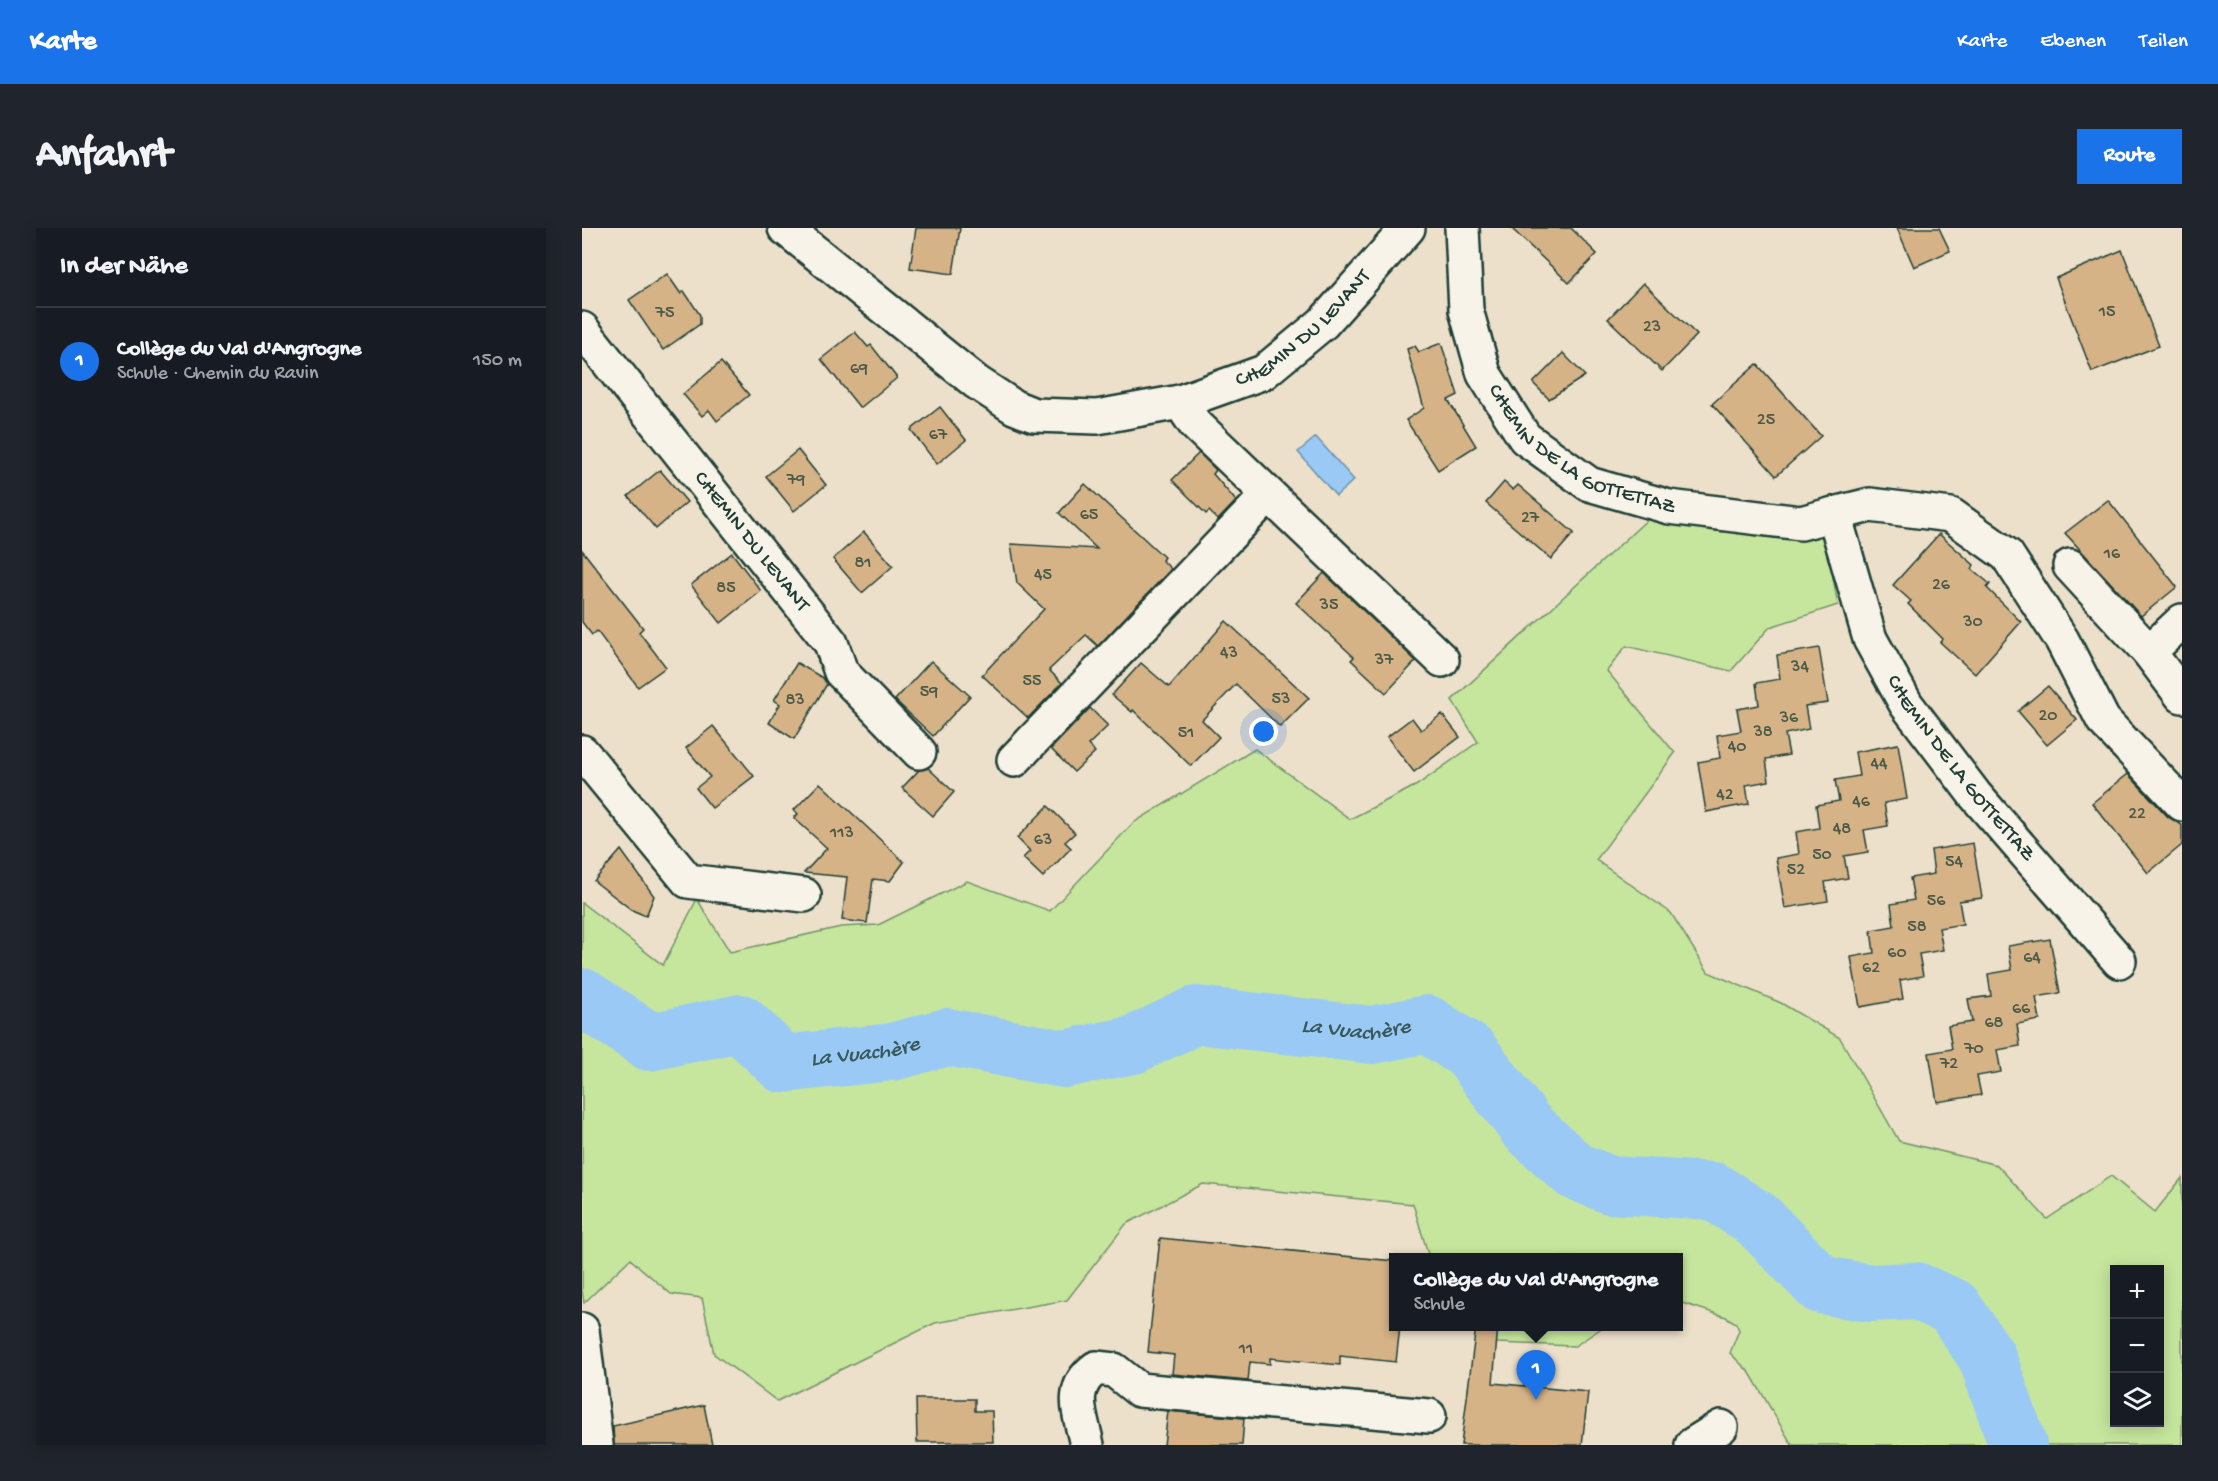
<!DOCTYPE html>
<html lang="de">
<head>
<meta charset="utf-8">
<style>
	:root { --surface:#171b24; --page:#20242c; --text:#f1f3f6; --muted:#9ea1a6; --line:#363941; --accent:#1a73e8 }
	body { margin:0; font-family:"Gochi Hand",sans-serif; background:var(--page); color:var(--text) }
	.controls { position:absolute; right:18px; bottom:18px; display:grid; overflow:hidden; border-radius:0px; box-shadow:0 3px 15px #0003 }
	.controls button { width:54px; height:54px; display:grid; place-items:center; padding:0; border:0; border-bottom:2px solid var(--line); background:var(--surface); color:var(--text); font:30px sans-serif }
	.you { position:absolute; left:682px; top:504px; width:21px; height:21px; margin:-15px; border:4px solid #fff; border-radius:50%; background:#1a73e8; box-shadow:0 0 0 9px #1a73e833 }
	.badge { display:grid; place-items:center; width:39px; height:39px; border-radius:50%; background:var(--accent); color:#fff; font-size:20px; font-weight:700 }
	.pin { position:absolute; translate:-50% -50px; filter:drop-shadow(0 2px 3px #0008) }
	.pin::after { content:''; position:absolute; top:32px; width:21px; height:18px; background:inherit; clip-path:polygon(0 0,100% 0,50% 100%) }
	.popup { position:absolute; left:807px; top:1025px; width:294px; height:78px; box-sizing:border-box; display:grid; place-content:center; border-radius:0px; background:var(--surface); filter:drop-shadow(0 2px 4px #0005); font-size:20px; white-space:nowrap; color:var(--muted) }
	.popup b { font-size:22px; color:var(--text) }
	.popup::after { content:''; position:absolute; left:50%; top:100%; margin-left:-12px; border:12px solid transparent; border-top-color:var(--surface) }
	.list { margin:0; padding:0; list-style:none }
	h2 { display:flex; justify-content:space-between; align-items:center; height:78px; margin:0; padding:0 24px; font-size:26px }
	h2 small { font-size:20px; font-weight:400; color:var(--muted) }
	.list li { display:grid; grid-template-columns:39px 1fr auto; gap:18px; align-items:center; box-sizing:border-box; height:108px; padding:0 24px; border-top:2px solid var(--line) }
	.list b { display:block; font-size:22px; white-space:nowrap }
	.list p { margin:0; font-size:20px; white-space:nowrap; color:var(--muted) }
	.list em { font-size:20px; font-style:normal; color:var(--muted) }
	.icon { flex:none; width:33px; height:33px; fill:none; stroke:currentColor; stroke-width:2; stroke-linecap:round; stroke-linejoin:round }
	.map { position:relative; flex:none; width:1600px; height:1217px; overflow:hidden; border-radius:0px }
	header { display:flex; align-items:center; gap:36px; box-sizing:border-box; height:84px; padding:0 30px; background:var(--accent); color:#fff }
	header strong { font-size:28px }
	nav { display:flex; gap:33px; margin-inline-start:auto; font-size:21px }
	.intro { display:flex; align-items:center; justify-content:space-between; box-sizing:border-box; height:144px; padding:0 36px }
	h1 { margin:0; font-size:42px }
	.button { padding:15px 27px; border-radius:0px; background:var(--accent); color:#fff; font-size:21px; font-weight:700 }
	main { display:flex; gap:36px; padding:0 36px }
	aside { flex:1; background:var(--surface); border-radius:0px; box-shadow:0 3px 15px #0003 }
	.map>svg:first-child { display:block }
	.green { fill:#c6e69e; stroke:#729269; stroke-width:1.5; fill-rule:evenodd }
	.water { fill:#9ac9f5; stroke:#6991a8; stroke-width:1.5 }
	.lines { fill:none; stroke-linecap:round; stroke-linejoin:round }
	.river { stroke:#9ac9f5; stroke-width:58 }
	.building { fill:#d5b387; stroke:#1f3d34; stroke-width:1.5 }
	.minor-casing { stroke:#1f3d34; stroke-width:38 }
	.minor { stroke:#f7f3e8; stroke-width:33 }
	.labels { text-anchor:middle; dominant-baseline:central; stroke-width:4.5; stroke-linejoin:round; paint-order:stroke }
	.number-label { font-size:18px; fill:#4c5a49 }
	.street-label { font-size:21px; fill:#1f3d34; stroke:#f7f3e8 }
	.water-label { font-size:22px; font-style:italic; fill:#38595b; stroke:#f7f3e8 }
</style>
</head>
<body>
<header>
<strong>Karte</strong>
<nav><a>Karte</a><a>Ebenen</a><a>Teilen</a></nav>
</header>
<div class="intro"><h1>Anfahrt</h1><a class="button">Route</a></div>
<main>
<aside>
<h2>In der Nähe<small></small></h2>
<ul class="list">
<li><span class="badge">1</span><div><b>Collège du Val d'Angrogne</b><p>Schule · Chemin du Ravin</p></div><em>150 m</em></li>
</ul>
</aside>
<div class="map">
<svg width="1600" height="1217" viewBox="0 0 1600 1217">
	<rect width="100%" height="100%" fill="#ede0cb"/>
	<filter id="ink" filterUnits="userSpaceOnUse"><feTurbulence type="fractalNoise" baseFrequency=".0167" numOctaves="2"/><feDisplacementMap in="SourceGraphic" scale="12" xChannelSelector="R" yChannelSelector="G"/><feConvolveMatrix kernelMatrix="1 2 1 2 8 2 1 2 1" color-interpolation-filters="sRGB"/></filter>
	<g filter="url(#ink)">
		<!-- green -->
		<g class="green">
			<path d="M1069 288 1243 307 1256 377 1188 399 1149 443 1044 418 1025 443 1093 525 1014 632 1089 685 1126 744 1199 775 1258 810 1317 913 1415 937 1465 991 1529 948 1573 984 1600 950V1217H1210L1168 1145 1148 1125 1157 1102 1154 1095 1144 1089 1097 1074 1096 1030 847 1029 831 976 621 956 544 996 485 1072 353 1095 195 1173 132 1126 120 1070 89 1066 48 1031 2 1075 0 1061V675L81 737 115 671 148 724 259 699 296 697 385 653 468 683 551 595 673 521 768 591 835 557 896 514 870 472ZM1532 1042H1578V1194H1532Z"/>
			<polygon points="903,1099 1021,1099 993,1118 915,1115"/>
		</g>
		<!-- water -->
		<polygon class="water" points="734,209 772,252 754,268 716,224"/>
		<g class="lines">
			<!-- river -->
			<path class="river" id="s1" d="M0 769 68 814 158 795 201 836 310 824 365 809 482 831 551 817 614 787 790 807 845 796 888 824 945 899 993 943 1028 957 1131 963 1176 992 1239 1057 1289 1065 1334 1063 1371 1079 1405 1129 1436 1217"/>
		</g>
		<!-- building -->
		<g class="building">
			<polygon points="334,0 378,0 371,46 328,40"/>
			<polygon points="929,0 989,0 1015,26 987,55"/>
			<polygon points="1315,0 1357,0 1368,23 1332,39"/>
			<polygon points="1540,22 1577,118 1510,144 1474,50"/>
			<polygon points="85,46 99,66 102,63 118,87 118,96 81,122 47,72"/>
			<polygon points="1061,55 1115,107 1080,143 1026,91"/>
			<polygon points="273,104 286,119 289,117 315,150 278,180 239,131"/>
			<polygon points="859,115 876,167 866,172 894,218 856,242 824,192 842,180 825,121 833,118 837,124"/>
			<polygon points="981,125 1003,148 967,171 951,155"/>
			<polygon points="139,134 167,167 135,193 127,182 120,188 101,166"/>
			<polygon points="1175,136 1239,208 1194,248 1130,176"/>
			<polygon points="358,179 384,212 355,236 329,202"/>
			<polygon points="216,222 244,257 212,283 184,248"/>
			<polygon points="617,225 634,242 631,246 654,273 636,292 627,283 624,286 590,252"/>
			<polygon points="78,242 105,274 74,301 46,268"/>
			<polygon points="922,254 931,262 936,257 992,305 969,331 904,275"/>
			<polygon points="503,256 582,329 580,332 589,341 516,418 504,407 467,442 480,455 446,490 400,447 462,381 435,355 429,316 515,321 477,285"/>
			<polygon points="1526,272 1595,359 1559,388 1483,305"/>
			<polygon points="282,304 311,338 280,365 251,331"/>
			<polygon points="1357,306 1392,337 1390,341 1408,356 1405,360 1439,394 1393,446 1358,414 1361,411 1326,376 1329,373 1311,357"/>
			<polygon points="0,322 61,400 57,404 84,439 56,459 15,403 10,407 0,394"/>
			<polygon points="150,325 179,363 139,395 109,357"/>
			<polygon points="742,345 834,433 804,465 769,432 772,429 714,375"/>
			<polygon points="644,393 727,470 698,499 654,456 620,492 637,509 609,538 551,482 550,484 530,467 559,435 587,459"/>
			<polygon points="1237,420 1246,475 1223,478 1227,501 1203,506 1207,527 1184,531 1187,553 1164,557 1167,576 1124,584 1116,534 1138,530 1135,507 1159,503 1155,481 1177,477 1174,455 1198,451 1195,427"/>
			<polygon points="349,433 388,468 351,508 313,472"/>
			<polygon points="215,435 241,450 245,456 212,511 187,495 198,476 192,472"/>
			<polygon points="1466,458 1495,492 1465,517 1436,483"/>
			<polygon points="508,480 526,498 506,517 513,524 492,544 469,521"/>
			<polygon points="860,486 878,509 832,544 805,509 830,490 839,502"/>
			<polygon points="131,498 172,548 130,580 114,560 128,549 104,520"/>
			<polygon points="1316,516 1325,571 1302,575 1306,598 1282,602 1286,624 1262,628 1266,650 1243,654 1246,673 1203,680 1194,630 1217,626 1214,604 1237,600 1234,577 1257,573 1253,552 1277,548 1273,524"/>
			<polygon points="346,540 372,564 351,588 320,560 337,542"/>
			<polygon points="1546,546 1586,589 1600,597 1600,617 1566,645 1510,575"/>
			<polygon points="238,555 322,634 308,653 291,651 285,695 260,692 265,649 222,645 245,620 212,590 216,586 212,582"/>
			<polygon points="466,578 493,605 483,614 489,620 461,649 441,630 448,623 435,610"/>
			<polygon points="1391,615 1400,670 1377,673 1381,696 1357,700 1361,722 1337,726 1341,748 1318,752 1321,771 1278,779 1269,729 1292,725 1289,702 1312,698 1309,676 1332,672 1328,650 1352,646 1349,622"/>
			<polygon points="39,622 72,668 64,688 50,682 12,653"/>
			<polygon points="1468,711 1478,765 1454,769 1458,792 1435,796 1438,818 1415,822 1419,844 1395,848 1399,867 1355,874 1347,825 1370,821 1366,798 1390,794 1386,771 1409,768 1406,746 1430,742 1426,718"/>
			<polygon points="578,1010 812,1033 812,1098 818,1098 814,1134 758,1128 758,1137 688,1130 688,1136 668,1134 666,1153 590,1146 592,1127 566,1124"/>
			<polygon points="894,1098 916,1098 911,1155 1006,1164 1000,1217 879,1217"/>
			<polygon points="334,1171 393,1171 393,1183 410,1183 411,1214 335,1214"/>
			<polygon points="122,1177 130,1217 32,1217 31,1198"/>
			<polygon points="586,1183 662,1190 660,1217 582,1217"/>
		</g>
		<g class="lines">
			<!-- minor casing -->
			<g class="minor-casing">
				<g id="minor">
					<path id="s2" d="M203 0 394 154 432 179 452 187 515 189 598 174 682 144 741 95 826 0"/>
					<path id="s3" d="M880 0 884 82 902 146 943 210 1007 256 1087 279 1219 295 1252 286 1288 411 1324 476 1393 567 1537 733"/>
					<path id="s4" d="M0 101 249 415 259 444 337 524"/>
					<polyline points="598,174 613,196 860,432"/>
					<polyline points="1252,286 1288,277 1369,287 1425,327 1480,412 1521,492 1600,576"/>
					<polyline points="1488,338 1567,424"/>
					<polyline points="1600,393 1567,424 1600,468"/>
					<polyline points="0,524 106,653 222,667"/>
					<polyline points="432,532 686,267"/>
					<polyline points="0,1102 14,1217"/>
					<path d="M505 1217C499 1187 485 1161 514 1140L532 1142 557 1162 847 1188"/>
					<polyline points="1110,1217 1139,1199"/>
				</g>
			</g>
			<!-- minor -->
			<use href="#minor" class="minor"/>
		</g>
	</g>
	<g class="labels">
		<!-- number labels -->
		<g class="number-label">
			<text x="1525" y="84">15</text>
			<text x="83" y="85">75</text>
			<text x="1070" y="99">23</text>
			<text x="277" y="141">69</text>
			<text x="1184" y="192">25</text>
			<text x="356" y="207">67</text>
			<text x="214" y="252">79</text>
			<text x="507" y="287">65</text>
			<text x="948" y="290">27</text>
			<text x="1530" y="326">16</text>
			<text x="281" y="335">81</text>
			<text x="461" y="347">45</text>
			<text x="1359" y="357">26</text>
			<text x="144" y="360">85</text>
			<text x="747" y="377">35</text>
			<text x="1391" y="394">30</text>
			<text x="647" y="425">43</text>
			<text x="802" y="432">37</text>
			<text x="1218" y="439">34</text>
			<text x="450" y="453">55</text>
			<text x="347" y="464">59</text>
			<text x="699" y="471">53</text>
			<text x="213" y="472">83</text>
			<text x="1466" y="488">20</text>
			<text x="1207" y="490">36</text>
			<text x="1181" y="504">38</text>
			<text x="604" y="505">51</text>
			<text x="1155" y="519">40</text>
			<text x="1297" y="536">44</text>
			<text x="1143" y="567">42</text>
			<text x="1279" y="574">46</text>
			<text x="1555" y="586">22</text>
			<text x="1260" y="601">48</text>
			<text x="260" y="605">113</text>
			<text x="461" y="612">63</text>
			<text x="1240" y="627">50</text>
			<text x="1372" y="634">54</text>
			<text x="1214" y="642">52</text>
			<text x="1354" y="673">56</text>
			<text x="1335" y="699">58</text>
			<text x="1315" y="725">60</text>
			<text x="1450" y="730">64</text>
			<text x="1289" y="740">62</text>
			<text x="1439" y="781">66</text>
			<text x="1412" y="795">68</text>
			<text x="1392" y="821">70</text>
			<text x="1367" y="836">72</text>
			<text x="664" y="1121">11</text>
		</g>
		<!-- street labels -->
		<g class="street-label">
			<text stroke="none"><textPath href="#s2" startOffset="606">CHEMIN DU LEVANT</textPath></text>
			<text stroke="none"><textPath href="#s3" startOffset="278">CHEMIN DE LA GOTTETTAZ</textPath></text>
			<text stroke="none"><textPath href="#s4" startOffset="272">CHEMIN DU LEVANT</textPath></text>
			<text stroke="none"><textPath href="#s3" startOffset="842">CHEMIN DE LA GOTTETTAZ</textPath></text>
		</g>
		<!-- water labels -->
		<g class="water-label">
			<text stroke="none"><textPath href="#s1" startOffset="820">La Vuachère</textPath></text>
			<text stroke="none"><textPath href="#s1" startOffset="316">La Vuachère</textPath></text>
		</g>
	</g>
</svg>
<div class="controls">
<button>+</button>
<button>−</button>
<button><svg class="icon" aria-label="layers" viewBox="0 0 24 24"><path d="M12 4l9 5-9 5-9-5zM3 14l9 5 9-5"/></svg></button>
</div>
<div class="you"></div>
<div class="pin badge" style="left:954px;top:1172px">1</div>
<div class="popup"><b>Collège du Val d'Angrogne</b>Schule</div>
</div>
</main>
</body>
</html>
